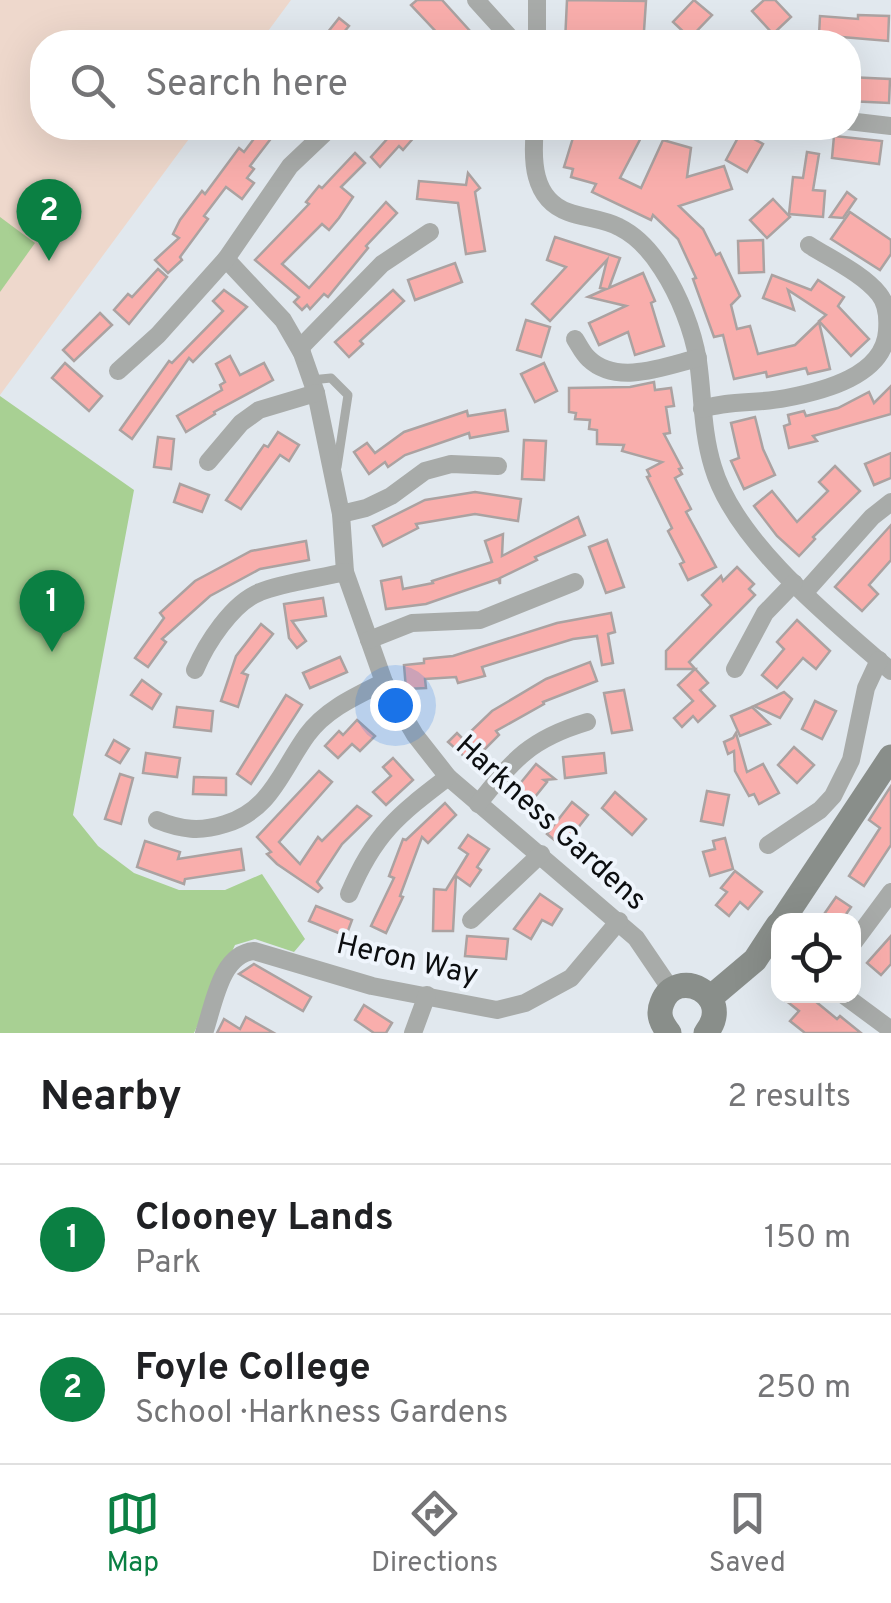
<!DOCTYPE html>
<html lang="en">
<head>
<meta charset="utf-8">
<style>
	:root { --surface:#fff; --page:#f6f6f6; --text:#202124; --muted:#757577; --line:#e0e0e0; --accent:#0b8043 }
	body { margin:0; font-family:Overpass,sans-serif; background:var(--page); color:var(--text) }
	.controls { position:absolute; right:30px; bottom:30px; display:grid; overflow:hidden; border-radius:20px; box-shadow:0 10px 40px #0002 }
	.controls button { width:90px; height:90px; display:grid; place-items:center; padding:0; border:0; border-bottom:2px solid var(--line); background:var(--surface); color:var(--text); font:50px sans-serif }
	.you { position:absolute; left:395px; top:705px; width:35px; height:35px; margin:-25px; border:8px solid #fff; border-radius:50%; background:#1a73e8; box-shadow:0 0 0 15px #1a73e833 }
	.badge { display:grid; place-items:center; width:65px; height:65px; border-radius:50%; background:var(--accent); color:#fff; font-size:32px; font-weight:700 }
	.pin { position:absolute; translate:-50% -82px; filter:drop-shadow(0 2px 5px #0008) }
	.pin::after { content:''; position:absolute; top:52px; width:35px; height:30px; background:inherit; clip-path:polygon(0 0,100% 0,50% 100%) }
	.list { margin:0; padding:0; list-style:none }
	h2 { display:flex; justify-content:space-between; align-items:center; height:130px; margin:0; padding:0 40px; font-size:42px }
	h2 small { font-size:32px; font-weight:400; color:var(--muted) }
	.list li { display:grid; grid-template-columns:65px 1fr auto; gap:30px; align-items:center; box-sizing:border-box; height:150px; padding:0 40px; border-top:2px solid var(--line) }
	.list b { display:block; font-size:38px; white-space:nowrap }
	.list p { margin:0; font-size:32px; white-space:nowrap; color:var(--muted) }
	.list em { font-size:32px; font-style:normal; color:var(--muted) }
	.icon { flex:none; width:55px; height:55px; fill:none; stroke:currentColor; stroke-width:2; stroke-linecap:round; stroke-linejoin:round }
	.map { position:relative; flex:none; width:891px; height:1033px; overflow:hidden }
	.search { position:absolute; background:var(--surface); box-shadow:0 10px 40px #0002; left:30px; right:30px; top:30px; height:110px; display:flex; align-items:center; gap:25px; box-sizing:border-box; padding:0 35px; border-radius:40px; color:var(--muted); font-size:38px }
	.sheet { height:430px; background:var(--surface) }
	nav { display:flex; justify-content:space-around; align-items:center; box-sizing:border-box; height:140px; border-top:2px solid var(--line); background:var(--surface); font-size:28px; color:var(--muted) }
	nav a { display:grid; justify-items:center; gap:5px }
	nav .on { color:var(--accent) }
	.map>svg:first-child { display:block }
	.education { fill:#eed8cc }
	.green { fill:#a8d093 }
	.building { fill:#f9aeac; stroke:#aba2a1; stroke-width:2.5 }
	.lines { fill:none; stroke-linecap:round; stroke-linejoin:round }
	.lane { stroke:#a8aba9; stroke-width:9 }
	.street { stroke:#a8aba9; stroke-width:18 }
	.secondary { stroke:#898e8a; stroke-width:25 }
	.labels { text-anchor:middle; dominant-baseline:central; stroke-width:8; stroke-linejoin:round; paint-order:stroke }
	.street-label { font-size:30px; fill:#0c0e10; stroke:#eff5fc }
</style>
</head>
<body>
<div class="map">
<svg width="891" height="1033" viewBox="0 0 891 1033">
	<rect width="100%" height="100%" fill="#e1e8ee"/>
	<!-- education -->
	<polygon class="education" points="0,0 291,0 260,42 42,42 42,128 197,128 0,395"/>
	<!-- green -->
	<g class="green">
		<polygon points="0,217 35,243 0,292"/>
		<polygon points="0,396 134,490 73,815 98,846 134,873 179,890 225,890 262,874 305,939 294,952 255,939 235,945 194,1033 0,1033"/>
	</g>
	<!-- building -->
	<g class="building">
		<polygon points="417,0 442,0 480,42 433,42 440,36 411,5"/>
		<polygon points="567,0 646,1 644,31 673,39 673,42 635,42 636,38 610,33 603,42 565,42"/>
		<polygon points="694,0 712,15 690,38 673,22"/>
		<polygon points="764,0 775,0 791,17 773,34 752,11"/>
		<polygon points="858,15 889,16 888,41 819,35 820,16 858,19"/>
		<polygon points="339,18 349,26 344,32 358,42 320,42"/>
		<polygon points="848,77 890,79 889,103 848,101"/>
		<polygon points="262,128 279,128 250,166 254,169 247,178 254,183 242,199 226,187 204,216 208,219 180,257 182,260 168,273 155,260 179,238 173,234 180,220 202,191 205,194 239,148 244,152"/>
		<polygon points="397,128 422,128 403,150 399,146 380,167 371,157"/>
		<polygon points="576,128 646,128 620,178 641,188 663,140 691,148 687,177 724,166 732,189 679,206 703,229 716,255 720,253 740,296 731,305 737,329 750,326 758,354 795,345 819,322 830,369 808,374 806,368 767,377 766,372 734,379 723,335 714,337 693,279 696,278 678,239 653,215 651,220 592,192 596,184 571,177 573,169 564,167"/>
		<polygon points="741,132 763,144 747,172 726,160"/>
		<polygon points="834,136 882,141 879,164 832,158"/>
		<polygon points="807,152 819,154 813,190 825,191 823,217 789,214 793,177 803,178"/>
		<polygon points="355,153 365,163 341,187 353,197 339,218 329,230 322,224 282,264 309,288 386,202 397,213 366,246 368,248 328,297 324,294 310,309 307,305 302,310 294,302 299,297 255,260 309,204 306,202 319,186 322,188"/>
		<polygon points="468,173 480,188 475,192 485,251 466,254 458,203 417,199 419,181 466,185"/>
		<polygon points="847,192 856,199 843,218 830,217"/>
		<polygon points="773,199 790,217 767,238 750,220"/>
		<polygon points="850,212 891,240 891,254 880,270 831,239"/>
		<polygon points="555,237 620,258 609,288 643,273 655,301 651,303 664,346 635,355 628,332 599,345 589,323 626,306 588,297 606,289 600,288 607,260 550,321 532,304 566,267 547,260"/>
		<polygon points="763,240 764,272 739,273 738,241"/>
		<polygon points="455,263 462,282 415,300 408,280"/>
		<polygon points="158,269 167,277 129,324 114,310 128,294 132,297"/>
		<polygon points="772,275 811,290 818,280 844,297 838,306 869,339 851,356 819,321 826,315 788,290 794,310 763,298"/>
		<polygon points="224,290 247,307 193,362 189,358 132,439 120,430 169,361 172,363 223,311 213,301"/>
		<polygon points="393,290 404,301 360,341 363,344 349,357 335,342"/>
		<polygon points="100,313 112,325 74,361 63,350"/>
		<polygon points="526,320 550,327 541,357 517,350"/>
		<polygon points="230,356 240,375 264,363 273,380 214,412 215,414 186,432 177,416 222,390 220,385 225,382 216,364"/>
		<polygon points="65,363 102,396 89,411 52,378"/>
		<polygon points="544,363 557,391 535,402 521,374"/>
		<polygon points="654,382 655,390 671,388 674,406 666,407 670,433 664,434 682,468 679,469 682,474 675,478 691,509 686,512 716,567 688,580 680,564 684,562 668,531 672,528 647,477 650,476 647,470 662,462 622,451 624,445 597,444 597,430 589,429 590,420 575,419 576,413 569,412 569,388 630,387"/>
		<polygon points="891,386 891,414 813,436 817,441 789,448 784,426 790,424 788,415 804,411 806,416 838,408 869,392 874,403"/>
		<polygon points="505,410 508,431 470,438 469,433 405,455 388,467 385,462 369,474 354,452 367,443 375,453 404,432 467,411 468,416"/>
		<polygon points="755,417 763,449 775,475 744,489 731,461 739,458 731,423"/>
		<polygon points="278,432 299,445 289,461 280,455 241,509 226,500 264,445 268,447"/>
		<polygon points="158,437 174,439 171,469 154,467"/>
		<polygon points="524,440 546,441 544,480 522,479"/>
		<polygon points="891,453 891,478 874,485 865,464"/>
		<polygon points="835,466 860,491 813,537 815,539 799,556 777,536 754,506 772,491 797,522 828,491 819,482"/>
		<polygon points="180,484 209,495 202,512 174,502"/>
		<polygon points="475,492 521,499 518,521 475,514 416,524 418,528 383,546 373,526 425,500"/>
		<polygon points="578,517 585,535 535,557 537,560 500,578 500,584 498,579 426,604 386,609 381,581 401,577 403,589 433,583 432,581 492,562 485,541 503,534 502,556"/>
		<polygon points="891,525 891,560 869,585 878,594 862,611 835,587"/>
		<polygon points="607,540 624,587 606,593 589,547"/>
		<polygon points="306,541 309,560 260,569 210,596 162,639 166,642 148,667 135,658 164,618 160,613 195,581 251,551"/>
		<polygon points="737,567 754,584 749,589 755,595 689,662 708,683 700,690 715,706 698,722 693,716 682,727 674,718 693,701 678,685 695,669 666,669 666,651 711,605 702,595 721,576 723,581"/>
		<polygon points="323,598 326,616 292,621 306,641 297,648 289,638 284,604"/>
		<polygon points="611,613 615,632 608,634 613,663 602,665 597,636 573,639 482,667 485,676 458,683 456,677 425,679 426,688 406,689 404,665 424,663 424,659 453,656 557,623"/>
		<polygon points="797,620 830,651 816,669 803,658 777,688 762,675 784,649 777,642"/>
		<polygon points="261,624 273,634 242,673 248,675 238,707 221,701 236,656"/>
		<polygon points="340,657 347,672 310,688 303,673"/>
		<polygon points="590,662 597,681 543,702 544,704 496,731 499,735 484,750 478,744 466,758 448,742 457,733 463,739 492,711 546,679"/>
		<polygon points="142,680 161,694 152,709 131,695"/>
		<polygon points="624,690 632,730 612,733 604,693"/>
		<polygon points="784,692 792,699 780,718 754,706"/>
		<polygon points="286,695 302,705 251,784 237,774"/>
		<polygon points="815,701 836,711 822,739 802,729"/>
		<polygon points="177,707 213,711 211,731 174,727"/>
		<polygon points="752,707 770,724 740,736 731,716"/>
		<polygon points="357,720 375,736 360,751 352,744 338,758 325,746 339,731 343,735"/>
		<polygon points="736,733 747,772 763,764 779,793 759,804 754,794 749,796 735,771 734,751 728,754 724,742 733,738"/>
		<polygon points="114,740 129,749 120,763 106,755"/>
		<polygon points="794,747 814,765 797,783 778,765"/>
		<polygon points="146,753 180,758 177,777 143,773"/>
		<polygon points="604,753 606,773 565,778 563,757"/>
		<polygon points="393,758 413,780 386,805 373,792 391,776 383,767"/>
		<polygon points="536,764 555,779 544,780 547,782 526,808 510,796"/>
		<polygon points="319,771 332,782 279,842 300,864 318,837 322,841 357,806 371,816 342,844 317,882 322,888 318,892 277,864 267,854 271,852 257,837"/>
		<polygon points="120,774 133,778 121,824 105,819"/>
		<polygon points="194,777 226,778 226,795 193,794"/>
		<polygon points="891,786 891,845 864,886 849,876 880,828 869,820"/>
		<polygon points="707,791 729,795 723,825 701,821"/>
		<polygon points="615,792 646,819 632,835 602,808"/>
		<polygon points="572,802 588,815 563,847 547,834"/>
		<polygon points="445,803 456,815 428,843 422,837 400,896 403,897 386,933 371,926 394,878 389,876 403,839 406,840"/>
		<polygon points="468,835 489,849 477,867 481,870 470,886 456,876 453,931 433,931 434,889 446,890 468,854 459,848"/>
		<polygon points="725,838 733,869 710,876 703,852 715,849 713,841"/>
		<polygon points="145,841 180,852 178,859 241,849 244,870 185,879 184,884 137,867"/>
		<polygon points="735,871 762,892 748,909 740,902 729,916 716,905 727,892 721,888"/>
		<polygon points="540,894 562,909 552,925 542,920 531,939 514,929"/>
		<polygon points="836,897 851,907 842,920 820,920"/>
		<polygon points="316,906 352,920 346,936 309,921"/>
		<polygon points="467,936 508,939 506,959 465,956"/>
		<polygon points="891,936 891,964 881,975 867,963"/>
		<polygon points="254,964 311,997 303,1011 239,974"/>
		<polygon points="780,996 809,996 837,1019 840,1016 861,1033 805,1033 790,1021 799,1011"/>
		<polygon points="364,1005 392,1023 386,1033 374,1033 355,1020"/>
		<polygon points="246,1017 274,1033 217,1033 224,1019 240,1029"/>
	</g>
	<g class="lines">
		<!-- lane -->
		<polyline class="lane" points="311,380 331,378 348,395 337,467"/>
		<!-- street -->
		<g class="street">
			<polyline points="476,0 514,42"/>
			<polyline points="537,42 537,0"/>
			<polyline points="848,121 891,126"/>
			<path d="M535 128C532 159 532 199 568 212 584 218 604 219 619 227 637 236 652 253 662 269 679 295 693 330 698 361 703 396 702 432 713 467 735 542 832 620 891 671"/>
			<polyline points="693,128 699,131"/>
			<polyline points="226,259 283,320 302,353 316,393 341,514 345,572 384,682 415,735 448,777 636,938 672,991"/>
			<path d="M575 339C579 345 583 354 589 359 617 386 666 366 698 358"/>
			<polyline points="302,353 300,348 382,264 430,232"/>
			<polyline points="118,371 158,335 226,259 290,166 330,128"/>
			<path d="M702 409C730 400 757 404 786 398 823 391 884 376 887 331 888 319 887 304 879 294 863 274 831 259 809 245"/>
			<polyline points="208,462 241,423 259,410 316,393"/>
			<polyline points="341,514 366,508 391,496 425,471 451,464 498,466"/>
			<polyline points="805,592 872,517 891,502"/>
			<polyline points="369,640 412,623 480,620 575,582"/>
			<polyline points="735,669 765,613 794,583"/>
			<path d="M195 670C206 644 232 603 260 592 281 583 321 578 345 572"/>
			<path d="M478 804C514 759 530 739 587 722"/>
			<path d="M157 820C182 830 200 832 225 824 271 810 281 771 307 735 326 709 356 696 384 682"/>
			<polyline points="768,845 820,810 833,796 851,760 866,688 879,660"/>
			<path d="M349 894C374 834 398 815 448 777"/>
			<polyline points="471,920 541,854"/>
			<polyline points="854,942 891,892"/>
			<polyline points="845,996 891,1030"/>
			<path d="M204 1033C214 1005 220 954 254 951L372 986 497 1010 525 1003 571 978 619 921"/>
			<polyline points="413,1033 427,995"/>
		</g>
		<!-- secondary -->
		<g class="secondary">
			<polyline points="782,921 891,757"/>
			<polyline points="710,998 755,960 778,925"/>
			<path d="M669 1033C662 1024 657 1015 662 1003 676 965 736 995 706 1033"/>
		</g>
	</g>
	<g class="labels">
		<!-- street labels -->
		<g class="street-label">
			<text transform="translate(550 824) rotate(42)">Harkness Gardens</text>
			<text transform="translate(407 961) rotate(13)">Heron Way</text>
		</g>
	</g>
</svg>
<div class="controls">
<button><svg class="icon" aria-label="locate" viewBox="0 0 24 24"><circle cx="12" cy="12" r="6"/><path d="M12 2v4M12 18v4M2 12h4M18 12h4"/></svg></button>
</div>
<div class="you"></div>
<div class="pin badge" style="left:52px;top:652px">1</div>
<div class="pin badge" style="left:49px;top:261px">2</div>
<div class="search"><svg class="icon" aria-label="search" viewBox="0 0 24 24"><circle cx="10" cy="10" r="6"/><path d="M15 15l6 6"/></svg>Search here</div>
</div>
<section class="sheet">
<h2>Nearby<small>2 results</small></h2>
<ul class="list">
<li><span class="badge">1</span><div><b>Clooney Lands</b><p>Park</p></div><em>150 m</em></li>
<li><span class="badge">2</span><div><b>Foyle College</b><p>School · Harkness Gardens</p></div><em>250 m</em></li>
</ul>
</section>
<nav>
<a class="on"><svg class="icon" aria-label="map" viewBox="0 0 24 24"><path d="M3 6l6-2 6 2 6-2v14l-6 2-6-2-6 2zM9 4v14M15 6v14"/></svg>Map</a>
<a><svg class="icon" aria-label="directions" viewBox="0 0 24 24"><path d="M12 3l9 9-9 9-9-9zM9 14v-3h6M13 9l2 2-2 2"/></svg>Directions</a>
<a><svg class="icon" aria-label="saved" viewBox="0 0 24 24"><path d="M7 4h10v16l-5-4-5 4z"/></svg>Saved</a>
</nav>
</body>
</html>
